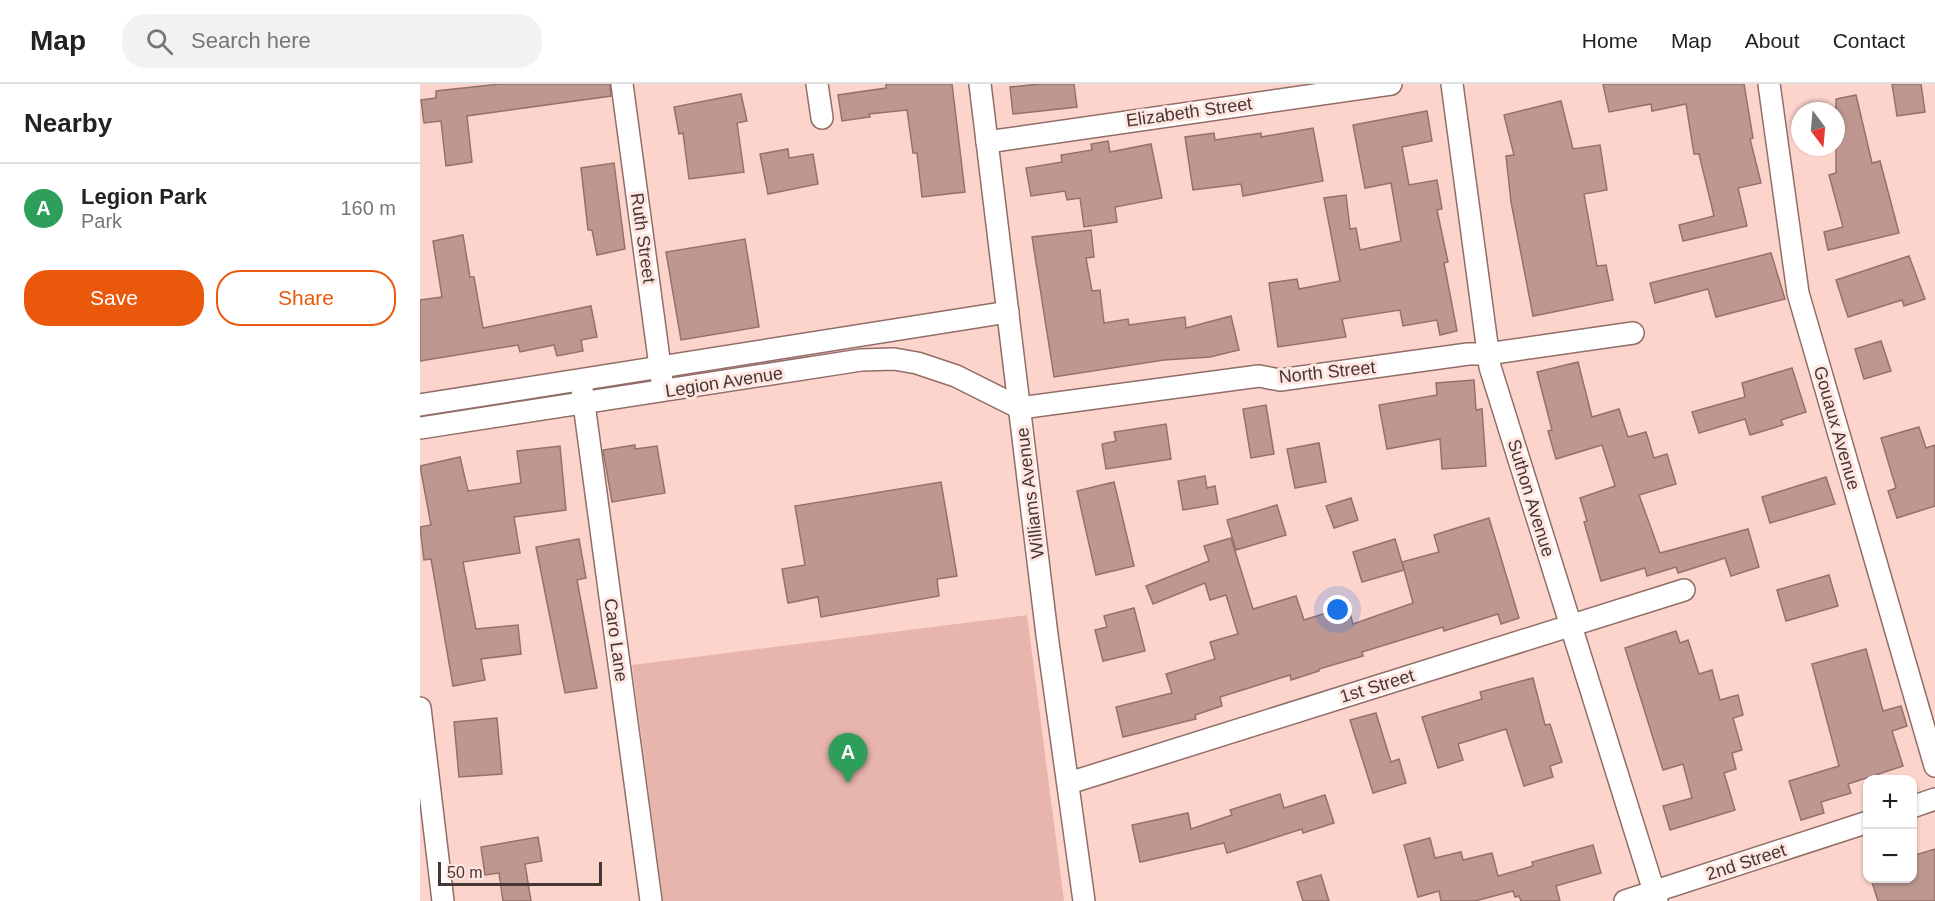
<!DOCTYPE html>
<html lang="en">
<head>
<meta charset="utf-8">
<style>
	:root { --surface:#fff; --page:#f2f2f2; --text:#222; --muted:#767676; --line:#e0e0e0; --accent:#ea580c }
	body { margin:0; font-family:Helvetica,sans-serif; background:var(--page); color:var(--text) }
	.controls { position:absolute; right:18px; bottom:18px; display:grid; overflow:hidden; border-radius:12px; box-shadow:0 2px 4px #0004 }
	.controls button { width:54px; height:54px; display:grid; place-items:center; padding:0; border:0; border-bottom:2px solid var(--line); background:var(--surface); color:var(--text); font:30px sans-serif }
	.compass { position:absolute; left:1371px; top:18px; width:54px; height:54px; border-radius:50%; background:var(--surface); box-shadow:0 2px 4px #0004; rotate:164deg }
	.scale { position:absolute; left:18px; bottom:15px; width:164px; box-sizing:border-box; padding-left:6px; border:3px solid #473734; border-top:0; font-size:16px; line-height:21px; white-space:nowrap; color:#473734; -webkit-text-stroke:4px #ffe6e1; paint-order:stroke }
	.you { position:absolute; left:918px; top:526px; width:21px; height:21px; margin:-15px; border:4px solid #fff; border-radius:50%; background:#1a73e8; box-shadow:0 0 0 9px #1a73e833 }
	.badge { display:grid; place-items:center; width:39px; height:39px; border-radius:50%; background:var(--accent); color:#fff; font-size:20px; font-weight:700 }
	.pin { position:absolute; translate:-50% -50px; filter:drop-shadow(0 2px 3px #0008) }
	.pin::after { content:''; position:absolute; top:32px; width:21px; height:18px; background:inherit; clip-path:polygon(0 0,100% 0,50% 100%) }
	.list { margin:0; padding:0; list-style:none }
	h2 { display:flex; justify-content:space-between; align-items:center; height:78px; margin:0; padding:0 24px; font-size:26px }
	h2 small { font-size:20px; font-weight:400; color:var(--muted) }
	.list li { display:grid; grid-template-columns:39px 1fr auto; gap:18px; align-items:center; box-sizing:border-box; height:90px; padding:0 24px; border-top:2px solid var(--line) }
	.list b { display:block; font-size:22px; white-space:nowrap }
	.list p { margin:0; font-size:20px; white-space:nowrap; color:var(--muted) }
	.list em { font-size:20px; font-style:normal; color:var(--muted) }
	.actions { display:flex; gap:12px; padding:18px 24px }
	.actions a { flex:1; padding:14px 0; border:2px solid var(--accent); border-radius:24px; text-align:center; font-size:21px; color:var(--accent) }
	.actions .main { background:var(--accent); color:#fff }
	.icon { flex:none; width:33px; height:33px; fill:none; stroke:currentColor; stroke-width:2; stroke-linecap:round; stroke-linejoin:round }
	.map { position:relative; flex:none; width:1515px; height:817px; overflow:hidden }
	header { display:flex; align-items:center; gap:36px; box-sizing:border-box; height:84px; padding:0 30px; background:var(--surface); border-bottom:2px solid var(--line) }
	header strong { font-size:28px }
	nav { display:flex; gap:33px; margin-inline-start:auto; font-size:21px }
	.search { width:420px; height:54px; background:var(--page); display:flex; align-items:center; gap:15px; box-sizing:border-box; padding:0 21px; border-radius:24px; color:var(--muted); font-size:22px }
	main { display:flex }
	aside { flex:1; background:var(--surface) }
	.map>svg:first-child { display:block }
	.green { fill:#e7b5ac }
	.building { fill:#bd9790; stroke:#95716b; stroke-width:1.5 }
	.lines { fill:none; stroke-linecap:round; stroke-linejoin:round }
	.street-casing { stroke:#916d67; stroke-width:24 }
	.street { stroke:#fff; stroke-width:21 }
	.labels { text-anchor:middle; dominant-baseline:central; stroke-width:6; stroke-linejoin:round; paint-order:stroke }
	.street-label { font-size:18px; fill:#473734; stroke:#ffe6e1 }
</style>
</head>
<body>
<header>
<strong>Map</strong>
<div class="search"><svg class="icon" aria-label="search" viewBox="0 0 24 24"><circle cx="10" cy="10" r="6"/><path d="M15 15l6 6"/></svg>Search here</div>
<nav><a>Home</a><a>Map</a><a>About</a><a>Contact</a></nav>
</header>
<main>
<aside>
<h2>Nearby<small></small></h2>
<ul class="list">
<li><span class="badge" style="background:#2e9e5b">A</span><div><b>Legion Park</b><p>Park</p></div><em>160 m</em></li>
</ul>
<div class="actions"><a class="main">Save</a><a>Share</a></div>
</aside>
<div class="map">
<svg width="1515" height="817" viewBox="0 0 1515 817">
	<rect width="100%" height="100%" fill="#fdd4cc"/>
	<!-- green -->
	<polygon class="green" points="607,531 644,817 243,817 212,581"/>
	<!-- building -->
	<g class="building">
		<polygon points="80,0 190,0 191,12 47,32 52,78 26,82 21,37 4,39 1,16 16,14 16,7"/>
		<polygon points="466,0 532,0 545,108 502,113 497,69 493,69 487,26 449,30 450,33 422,37 418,11 466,4"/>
		<polygon points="620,0 654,0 657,23 593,30 590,3"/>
		<polygon points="1183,0 1324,0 1333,54 1330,55 1341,99 1318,104 1327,142 1263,157 1259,141 1294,132 1279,70 1274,70 1266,20 1232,27 1231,20 1189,28"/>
		<polygon points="1472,0 1501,0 1505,28 1477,32"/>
		<polygon points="321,10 327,37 317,39 324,88 269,95 263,49 259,50 254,23"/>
		<polygon points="1436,11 1452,79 1460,77 1479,149 1408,166 1404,148 1423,143 1409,91 1416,89 1416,15"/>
		<polygon points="1141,17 1153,65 1180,61 1187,106 1164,110 1177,182 1186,181 1193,216 1113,232 1091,118 1086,72 1094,71 1084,31"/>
		<polygon points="1007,27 1012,57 982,63 989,101 1017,96 1022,125 1017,126 1028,178 1024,179 1037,247 1020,251 1017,236 983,242 980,226 922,235 926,253 858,263 849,199 877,195 879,205 920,197 904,114 926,111 930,145 936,144 940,166 981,157 971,99 945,104 933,41"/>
		<polygon points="893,44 903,97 823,112 821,100 773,106 765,53 794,49 795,56 841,49 841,53"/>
		<polygon points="688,57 690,68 731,60 742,114 695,123 697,138 664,143 660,114 647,116 645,107 611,112 606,84 642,78 641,71 672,66 671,60"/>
		<polygon points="368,65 369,74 393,70 398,100 348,110 340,70"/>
		<polygon points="194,79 205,165 177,171 172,146 168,146 161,84"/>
		<polygon points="671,146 674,173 666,174 672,207 680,206 684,239 708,235 709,241 765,233 766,244 811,232 819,266 790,273 744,276 634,293 612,153"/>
		<polygon points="43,151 50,193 54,193 63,244 171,222 177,253 161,256 163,267 137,272 134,261 100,268 98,261 0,277 0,216 22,213 13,157"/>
		<polygon points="325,155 339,243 261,256 246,168"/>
		<polygon points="1351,169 1365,215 1296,233 1288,205 1235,219 1230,199"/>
		<polygon points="1489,172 1505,215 1484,222 1482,216 1428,233 1416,196"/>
		<polygon points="1461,257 1471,287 1444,295 1435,265"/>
		<polygon points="1158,278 1172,333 1199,325 1208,353 1226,348 1234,374 1247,370 1256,400 1219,411 1240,469 1328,445 1339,483 1311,492 1305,474 1258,489 1256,483 1227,492 1225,484 1181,497 1164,438 1167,437 1160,414 1195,402 1182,361 1136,375 1128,347 1132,346 1117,288"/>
		<polygon points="1372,284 1386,328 1361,336 1363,341 1330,351 1325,335 1279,349 1272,328 1325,313 1322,299"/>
		<polygon points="1054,296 1056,326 1062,325 1066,382 1022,385 1020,355 967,365 959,321 1017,311 1016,299"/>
		<polygon points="846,321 854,370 831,374 823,325"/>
		<polygon points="746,340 751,375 686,385 682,360 696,357 694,348"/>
		<polygon points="1499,343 1506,364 1515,361 1515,422 1477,434 1468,407 1476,404 1461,354"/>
		<polygon points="899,359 906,398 875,404 867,365"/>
		<polygon points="215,361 215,365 237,362 245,409 192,418 183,366"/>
		<polygon points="140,362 146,426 94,433 100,469 43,478 56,545 98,541 101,570 61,575 65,596 33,602 11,475 4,476 0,443 11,441 0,382 40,373 48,407 101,399 97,367"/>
		<polygon points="785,392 787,404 795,402 798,420 763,426 758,397"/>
		<polygon points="1406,393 1415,420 1350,439 1342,413"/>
		<polygon points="521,398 537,492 517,495 519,512 401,533 398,513 368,519 362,485 385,481 375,422"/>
		<polygon points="694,398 714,482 676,491 657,407"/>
		<polygon points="931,414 938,436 914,444 906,422"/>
		<polygon points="857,421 866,451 816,466 807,436"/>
		<polygon points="1069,434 1099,534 1081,540 1078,530 1024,547 1023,543 942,568 943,572 899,585 899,587 871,596 870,591 800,613 802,622 775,631 776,635 703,653 696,623 752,609 746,590 795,575 790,558 818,550 806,511 790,516 785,499 733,520 726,502 789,477 784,462 811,454 833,525 876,512 884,536 928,522 933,540 993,519 982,478 1019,468 1014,451"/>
		<polygon points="159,455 166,494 157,496 177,604 145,609 116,463"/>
		<polygon points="975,455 984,486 942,498 933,468"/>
		<polygon points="1409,491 1418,522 1366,537 1357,506"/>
		<polygon points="714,524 725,567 683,577 675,546 687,543 684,532"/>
		<polygon points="1256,547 1260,559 1268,556 1279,590 1292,586 1300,616 1318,611 1323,631 1313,634 1322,666 1312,669 1316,685 1304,689 1315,726 1250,746 1243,722 1272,714 1263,680 1243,686 1205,564"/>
		<polygon points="1446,565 1463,627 1481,622 1487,642 1472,647 1483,682 1428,700 1431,709 1401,718 1404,729 1381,736 1369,697 1419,682 1392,580"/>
		<polygon points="1113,594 1125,641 1130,640 1142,678 1130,682 1133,693 1104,702 1086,645 1038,660 1043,676 1018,684 1002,633 1062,615 1060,608"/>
		<polygon points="956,629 971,678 979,675 986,699 953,709 930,636"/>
		<polygon points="77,634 82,690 39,693 34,638"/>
		<polygon points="860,710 864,724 905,711 914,739 883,749 882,745 807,769 804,759 720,778 712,741 768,729 771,745 812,731 810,726"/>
		<polygon points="118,753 122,777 105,780 111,817 83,817 79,789 65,791 61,763"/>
		<polygon points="1010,754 1015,774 1041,768 1043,776 1072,769 1078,792 1113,782 1112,778 1173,761 1181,789 1136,802 1140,817 1101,817 1099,812 1095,813 1093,807 1055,817 1021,817 1019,807 998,813 984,761"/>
		<polygon points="1515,765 1515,817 1458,817 1451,795 1492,795 1492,772"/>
		<polygon points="901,791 909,817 883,817 877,798"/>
	</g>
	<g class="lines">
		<!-- street casing -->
		<g class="street-casing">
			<g id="street">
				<polyline points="202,0 242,297"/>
				<polyline points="397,0 402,34"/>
				<polyline points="560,0 627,551 664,817"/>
				<polyline points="1032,0 1070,283 1237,817"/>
				<polyline points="1349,0 1378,209 1515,682"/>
				<polyline points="567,58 971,0"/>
				<polyline points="162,305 231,817"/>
				<polyline points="0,321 588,228"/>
				<polyline points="0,344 441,276 474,275 497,279 536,292 600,324 839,292 860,296 1048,270 1067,270 1213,249"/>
				<polyline points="0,624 23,817"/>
				<polyline points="649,699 1264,506"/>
				<polyline points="1492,723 1515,715"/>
				<polyline points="1205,817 1448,738"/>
			</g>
		</g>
		<!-- street -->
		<use href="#street" class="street"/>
	</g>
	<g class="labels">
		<!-- street labels -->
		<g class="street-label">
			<text transform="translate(769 28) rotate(-8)">Elizabeth Street</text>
			<text transform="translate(223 154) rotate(82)">Ruth Street</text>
			<text transform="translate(907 288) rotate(-6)">North Street</text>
			<text transform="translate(304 298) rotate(-9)">Legion Avenue</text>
			<text transform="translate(1417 344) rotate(74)">Gouaux Avenue</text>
			<text transform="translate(610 409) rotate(-97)">Williams Avenue</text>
			<text transform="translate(1111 414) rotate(73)">Suthon Avenue</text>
			<text transform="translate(196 556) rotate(82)">Caro Lane</text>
			<text transform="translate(957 602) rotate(-17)">1st Street</text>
			<text transform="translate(1326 778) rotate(-18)">2nd Street</text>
		</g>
	</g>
</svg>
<div class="controls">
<button>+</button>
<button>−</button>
</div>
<svg class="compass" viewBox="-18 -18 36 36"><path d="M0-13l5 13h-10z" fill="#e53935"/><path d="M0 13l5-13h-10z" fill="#767676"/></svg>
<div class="scale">50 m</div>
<div class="you"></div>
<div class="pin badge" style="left:428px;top:699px;background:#2e9e5b">A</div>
</div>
</main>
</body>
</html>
